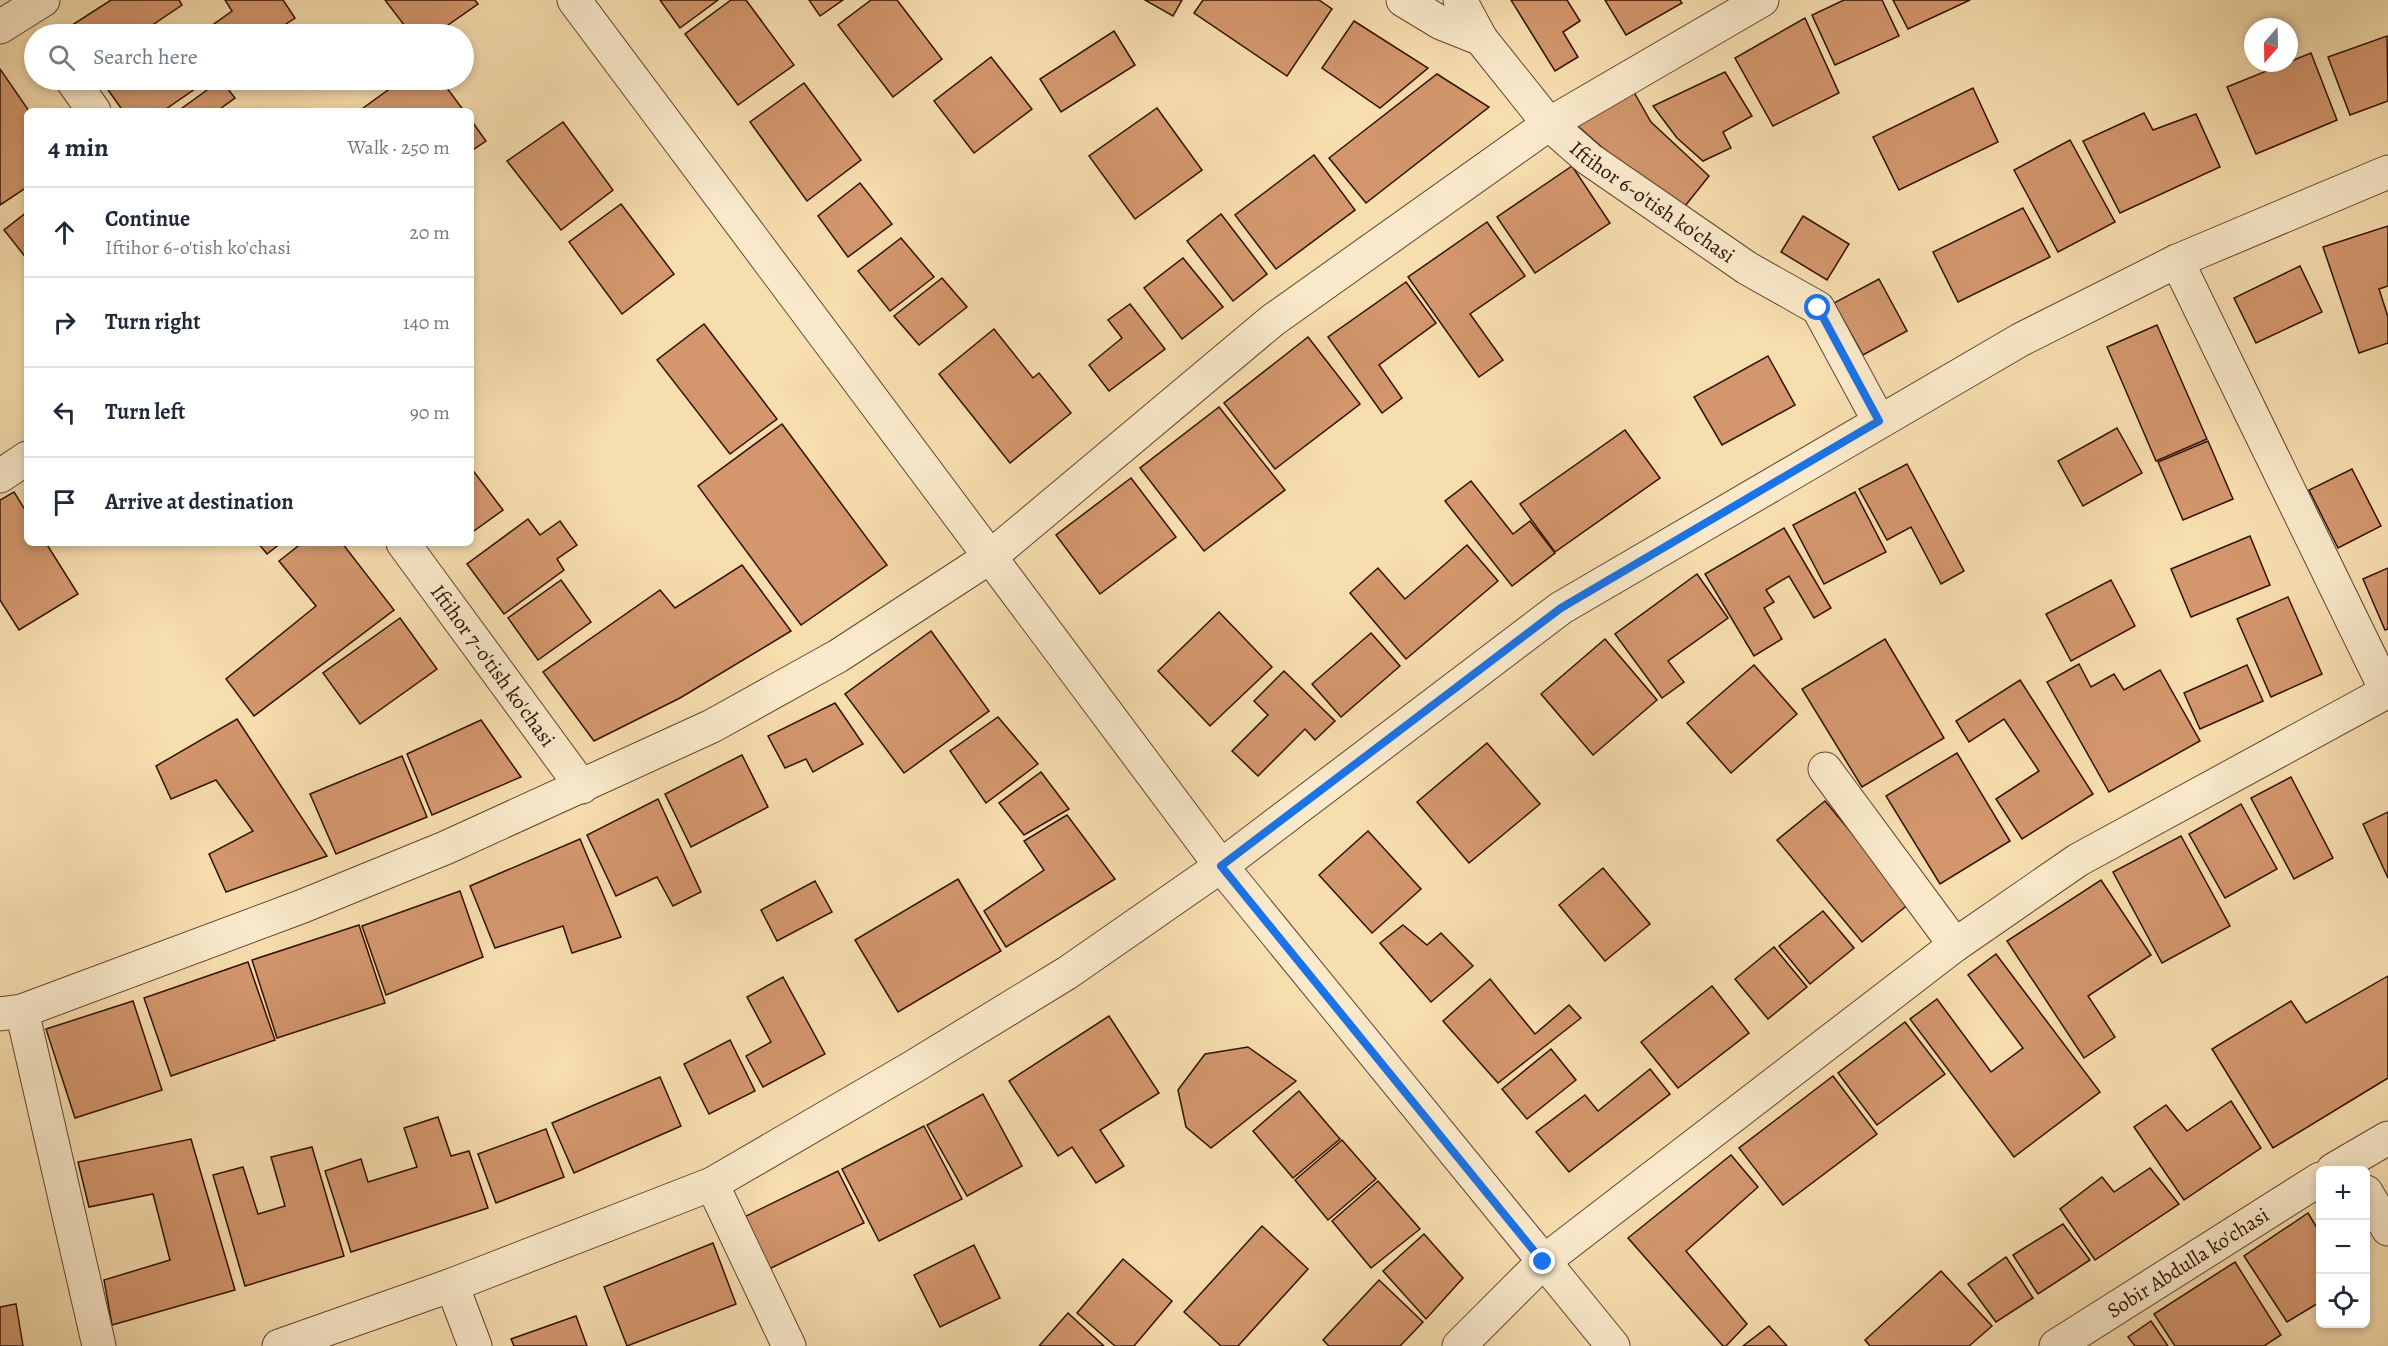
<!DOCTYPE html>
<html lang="en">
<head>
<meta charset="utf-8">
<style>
	:root { --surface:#fff; --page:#f2f2f3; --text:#1f2937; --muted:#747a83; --line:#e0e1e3 }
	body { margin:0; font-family:Alegreya,serif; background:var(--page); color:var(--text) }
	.controls { position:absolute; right:18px; bottom:18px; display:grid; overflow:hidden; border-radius:9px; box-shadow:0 3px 9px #0003 }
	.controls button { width:54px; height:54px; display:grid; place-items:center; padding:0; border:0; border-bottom:2px solid var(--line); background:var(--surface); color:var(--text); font:30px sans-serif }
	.compass { position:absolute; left:2244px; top:18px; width:54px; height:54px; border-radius:50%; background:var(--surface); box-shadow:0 3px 9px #0003; rotate:200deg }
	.stop { position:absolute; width:18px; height:18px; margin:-14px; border:4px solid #1a73e8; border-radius:50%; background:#fff }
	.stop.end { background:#1a73e8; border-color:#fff; box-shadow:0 2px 6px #0008 }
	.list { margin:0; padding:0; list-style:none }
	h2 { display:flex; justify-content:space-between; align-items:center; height:78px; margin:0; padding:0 24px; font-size:26px }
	h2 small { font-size:20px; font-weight:400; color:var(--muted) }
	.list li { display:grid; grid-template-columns:39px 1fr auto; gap:18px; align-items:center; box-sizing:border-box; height:90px; padding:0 24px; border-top:2px solid var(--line) }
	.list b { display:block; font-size:22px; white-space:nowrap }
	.list p { margin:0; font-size:20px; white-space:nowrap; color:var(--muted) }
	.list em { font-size:20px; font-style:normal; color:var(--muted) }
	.icon { flex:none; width:33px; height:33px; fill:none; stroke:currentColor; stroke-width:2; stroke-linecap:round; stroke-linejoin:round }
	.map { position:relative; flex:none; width:2388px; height:1346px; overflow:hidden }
	.search { position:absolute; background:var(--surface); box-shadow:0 3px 9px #0003; left:24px; top:24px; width:450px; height:66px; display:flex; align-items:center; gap:15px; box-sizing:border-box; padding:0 21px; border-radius:33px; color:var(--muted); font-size:22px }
	.panel { position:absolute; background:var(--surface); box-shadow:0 3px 9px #0003; left:24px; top:108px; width:450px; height:438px; border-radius:9px }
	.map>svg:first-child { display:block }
	.building { fill:#d3966d; stroke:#321104; stroke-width:1.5 }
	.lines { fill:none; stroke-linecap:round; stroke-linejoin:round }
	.minor-casing { stroke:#63442f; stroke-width:35 }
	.minor { stroke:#faeacb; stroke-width:33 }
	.route { stroke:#1a73e8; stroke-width:8 }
	.labels { text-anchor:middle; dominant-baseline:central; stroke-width:4.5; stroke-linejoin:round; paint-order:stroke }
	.street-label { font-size:21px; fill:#321104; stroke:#faeacb }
</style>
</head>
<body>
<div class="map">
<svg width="2388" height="1346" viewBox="0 0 2388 1346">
	<rect width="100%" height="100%" fill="#f7deaf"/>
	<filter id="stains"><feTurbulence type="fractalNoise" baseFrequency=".00333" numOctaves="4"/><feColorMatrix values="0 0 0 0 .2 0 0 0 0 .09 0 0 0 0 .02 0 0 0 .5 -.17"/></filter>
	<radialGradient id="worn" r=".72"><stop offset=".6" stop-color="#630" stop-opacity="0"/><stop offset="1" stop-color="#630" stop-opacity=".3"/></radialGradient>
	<!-- building -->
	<g class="building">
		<polygon points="111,0 179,0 182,5 139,34 70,34 66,29"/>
		<polygon points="225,0 283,0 295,18 271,34 211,34 207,29 232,11"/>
		<polygon points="385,0 475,0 478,4 435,34 411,34"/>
		<polygon points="660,0 718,0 680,28"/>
		<polygon points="731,0 746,0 794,65 738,105 685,34"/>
		<polygon points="809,0 843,0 820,16"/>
		<polygon points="871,0 897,0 942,59 893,97 838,25"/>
		<polygon points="1145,0 1182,0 1173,16"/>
		<polygon points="1203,0 1319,0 1332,9 1287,76 1194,13"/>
		<polygon points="1511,0 1567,0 1580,21 1563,32 1578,57 1555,71"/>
		<polygon points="1605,0 1680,0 1682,3 1626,35"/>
		<polygon points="1844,0 1882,0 1899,36 1835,65 1812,15"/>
		<polygon points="1893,0 1970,0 1908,29"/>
		<polygon points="1805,18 1839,93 1773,126 1735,58"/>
		<polygon points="1354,21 1428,68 1380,108 1322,68"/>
		<polygon points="1114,31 1135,65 1061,112 1040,79"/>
		<polygon points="2387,36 2388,101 2350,115 2328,57"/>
		<polygon points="2311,53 2337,120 2256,154 2227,87"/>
		<polygon points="991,57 1032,109 974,153 934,101"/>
		<polygon points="0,69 29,111 27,111 27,187 0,205"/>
		<polygon points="1725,72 1752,116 1723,132 1731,148 1703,161 1677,138 1653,106"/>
		<polygon points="1437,74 1489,107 1366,203 1329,158"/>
		<polygon points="101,80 208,80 163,111 123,111"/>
		<polygon points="221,80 235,98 217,111 178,111"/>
		<polygon points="402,80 441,80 464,111 359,111"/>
		<polygon points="804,83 861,160 807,201 750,122"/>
		<polygon points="1631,87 1651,122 1709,176 1685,206 1631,173 1572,121"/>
		<polygon points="1973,88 1998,142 1899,190 1873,137"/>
		<polygon points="1157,108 1202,170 1135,219 1089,156"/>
		<polygon points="2144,113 2153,130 2196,114 2220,167 2120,213 2083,141"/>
		<polygon points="471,120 486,141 471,151"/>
		<polygon points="563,122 613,190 561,230 507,161"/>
		<polygon points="2070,140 2115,222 2058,252 2014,170"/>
		<polygon points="1314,155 1355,210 1276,269 1235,215"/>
		<polygon points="1572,166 1610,223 1535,273 1497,217"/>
		<polygon points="860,183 892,224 848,257 818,216"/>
		<polygon points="621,204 674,274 622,314 569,242"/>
		<polygon points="2023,208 2050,257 1958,302 1933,252"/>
		<polygon points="27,212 27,259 4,230"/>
		<polygon points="1221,214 1267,274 1233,301 1187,241"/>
		<polygon points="1803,216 1849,244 1827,280 1781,252"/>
		<polygon points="1487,222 1525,276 1470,314 1503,360 1479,377 1408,277"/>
		<polygon points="2388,226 2388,286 2379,289 2388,317 2388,343 2359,353 2323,247"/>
		<polygon points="901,238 934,277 890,311 858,271"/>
		<polygon points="1183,258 1223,307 1182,339 1144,288"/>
		<polygon points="2300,266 2322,312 2256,343 2234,298"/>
		<polygon points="942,278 967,307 919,345 894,316"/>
		<polygon points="1879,279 1907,331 1863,355 1834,303"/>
		<polygon points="1406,282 1436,323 1379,365 1402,398 1382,413 1328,337"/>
		<polygon points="1130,304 1165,349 1109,391 1089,365 1122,338 1108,320"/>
		<polygon points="704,324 777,419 730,454 657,360"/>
		<polygon points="2157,325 2207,439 2156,461 2107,347"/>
		<polygon points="994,329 1033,378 1039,373 1071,413 1010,463 939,374"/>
		<polygon points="1308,337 1360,404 1275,469 1224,403"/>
		<polygon points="1768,356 1795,405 1722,445 1694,397"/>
		<polygon points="1219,407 1285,490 1204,551 1140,468"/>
		<polygon points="782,424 887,565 801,625 698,486"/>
		<polygon points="2117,428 2142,473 2083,506 2058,461"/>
		<polygon points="1625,430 1660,478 1555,552 1520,504"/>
		<polygon points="2208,441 2233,499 2183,520 2158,462"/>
		<polygon points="1907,464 1964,571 1941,584 1911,527 1887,540 1859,489"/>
		<polygon points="471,468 503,510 471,533"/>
		<polygon points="2352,469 2381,526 2338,548 2309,490"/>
		<polygon points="1131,478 1176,537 1100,594 1056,535"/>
		<polygon points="1471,481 1513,534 1530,521 1555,553 1512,586 1445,501"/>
		<polygon points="14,492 27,513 27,543 46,543 78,594 19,630 0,600 0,500"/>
		<polygon points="1855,492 1886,552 1824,584 1793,525"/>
		<polygon points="528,519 540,535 560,521 577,545 557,559 564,570 504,614 467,564"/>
		<polygon points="1784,528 1831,608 1814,618 1789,576 1766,590 1774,602 1764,608 1782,639 1754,656 1705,574"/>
		<polygon points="2250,536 2270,585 2191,617 2171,569"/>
		<polygon points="258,543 281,543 267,554"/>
		<polygon points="302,543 342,543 394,610 254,716 226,679 316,606 279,561"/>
		<polygon points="1467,545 1498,581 1406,659 1350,593 1378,568 1405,599"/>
		<polygon points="742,565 791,631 680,698 594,741 543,672 660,590 675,608"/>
		<polygon points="2388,568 2388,629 2385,630 2363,579"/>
		<polygon points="1697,574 1728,618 1668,661 1684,682 1662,698 1615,634"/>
		<polygon points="561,580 591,622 538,660 508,618"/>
		<polygon points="2111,580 2135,626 2071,661 2046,614"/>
		<polygon points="2288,597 2322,674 2271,697 2237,619"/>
		<polygon points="1219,612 1272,667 1210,726 1158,671"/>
		<polygon points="400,618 437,669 360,724 323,673"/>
		<polygon points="931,631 989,711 904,773 845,694"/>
		<polygon points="1371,633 1400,666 1341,717 1312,684"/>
		<polygon points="1605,639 1657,700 1593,755 1541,694"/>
		<polygon points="1885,639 1944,738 1862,787 1802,689"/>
		<polygon points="2079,664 2091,687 2114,674 2124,690 2160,670 2200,741 2109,792 2047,682"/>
		<polygon points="1754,665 1797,714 1731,773 1687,723"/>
		<polygon points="2247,665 2263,701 2200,729 2184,693"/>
		<polygon points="1284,671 1335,721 1315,740 1305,729 1258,776 1232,751 1268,715 1254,701"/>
		<polygon points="2020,680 2093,794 2022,839 1996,799 2039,771 2004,719 1969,742 1956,721"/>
		<polygon points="835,703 863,744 813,772 806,759 785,768 768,736"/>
		<polygon points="998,717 1038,764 986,803 950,751"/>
		<polygon points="237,719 327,856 226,892 209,854 253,831 216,780 171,799 156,766"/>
		<polygon points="481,720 521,777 432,815 407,754"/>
		<polygon points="1487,743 1540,804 1469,863 1417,802"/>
		<polygon points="1957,753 2010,841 1940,884 1886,796"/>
		<polygon points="742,755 768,807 691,847 665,794"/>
		<polygon points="402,756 427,817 336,854 310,794"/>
		<polygon points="1041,772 1069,809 1024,835 999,803"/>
		<polygon points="2291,777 2333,858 2294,879 2251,798"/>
		<polygon points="658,799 701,892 673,906 657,877 616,896 587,835"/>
		<polygon points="1825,801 1910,903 1862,942 1777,840"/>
		<polygon points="2241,804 2277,869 2225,898 2189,834"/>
		<polygon points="2388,812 2388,878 2363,824"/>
		<polygon points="1067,815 1115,879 1006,947 984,911 1044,870 1024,841"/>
		<polygon points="1368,831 1421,889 1372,933 1319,875"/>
		<polygon points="2181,836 2230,926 2162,963 2113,872"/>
		<polygon points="580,839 621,937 572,953 563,926 495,948 470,886"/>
		<polygon points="1603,868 1650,924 1605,961 1559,905"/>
		<polygon points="958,879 1001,951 898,1012 855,940"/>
		<polygon points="2101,880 2151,955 2088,996 2115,1037 2084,1058 2007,941"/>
		<polygon points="815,881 832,912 777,941 761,910"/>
		<polygon points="460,891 483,957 386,995 362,926"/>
		<polygon points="1823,911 1854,948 1810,984 1779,946"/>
		<polygon points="359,925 385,1003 277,1038 252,960"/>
		<polygon points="1403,925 1427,945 1441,933 1473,966 1431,1002 1380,943"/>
		<polygon points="1774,947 1807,987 1768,1019 1735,979"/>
		<polygon points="1996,954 2100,1092 2014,1157 1910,1019 1937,999 1991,1072 2023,1048 1968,975"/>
		<polygon points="248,962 275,1040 171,1076 144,998"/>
		<polygon points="2388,976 2388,1078 2273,1148 2212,1049 2291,1001 2306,1023"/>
		<polygon points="783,977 825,1054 763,1087 746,1056 771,1042 747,997"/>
		<polygon points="1490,979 1535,1034 1569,1005 1581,1018 1498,1083 1443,1021"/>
		<polygon points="1712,986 1749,1033 1678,1088 1641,1042"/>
		<polygon points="133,1001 162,1090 75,1118 46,1029"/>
		<polygon points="1109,1016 1159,1093 1100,1130 1124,1166 1096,1183 1072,1147 1058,1156 1009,1081"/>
		<polygon points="1905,1022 1945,1074 1877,1125 1838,1073"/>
		<polygon points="730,1040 755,1091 709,1114 684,1064"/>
		<polygon points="1248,1047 1296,1081 1211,1148 1186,1127 1178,1090 1205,1054"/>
		<polygon points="1551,1049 1576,1080 1527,1119 1502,1089"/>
		<polygon points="1650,1069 1670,1094 1569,1172 1536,1132 1585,1095 1598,1111"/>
		<polygon points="1833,1076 1877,1134 1783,1205 1739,1148"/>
		<polygon points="660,1077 681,1126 574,1173 552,1123"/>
		<polygon points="1299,1091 1340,1139 1293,1178 1253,1131"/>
		<polygon points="983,1094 1022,1166 967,1196 927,1125"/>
		<polygon points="2231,1101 2261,1148 2184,1200 2134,1127 2166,1105 2187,1131"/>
		<polygon points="438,1117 451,1156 469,1151 488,1208 351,1252 325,1171 361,1159 368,1182 417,1167 404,1128"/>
		<polygon points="924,1126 962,1199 879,1241 842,1169"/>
		<polygon points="546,1129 564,1177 496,1203 478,1154"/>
		<polygon points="191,1139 235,1290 112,1325 104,1280 170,1260 153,1194 89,1207 78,1162"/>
		<polygon points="1342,1140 1376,1179 1328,1220 1295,1180"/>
		<polygon points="312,1147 344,1256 245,1286 213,1175 243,1167 258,1214 285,1206 271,1157"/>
		<polygon points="1731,1155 1758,1187 1686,1251 1747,1324 1726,1346 1723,1346 1628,1238"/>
		<polygon points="2150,1168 2179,1204 2095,1260 2060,1209 2102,1177 2114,1192"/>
		<polygon points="838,1171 864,1223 765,1271 740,1219"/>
		<polygon points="1378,1181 1420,1229 1371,1268 1332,1221"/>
		<polygon points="2308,1213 2320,1233 2320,1302 2287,1322 2244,1256"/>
		<polygon points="2063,1224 2090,1260 2038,1294 2013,1255"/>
		<polygon points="1262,1226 1308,1269 1238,1346 1221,1346 1184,1312"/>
		<polygon points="1424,1234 1463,1278 1426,1319 1383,1271"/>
		<polygon points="713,1243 736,1304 627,1346 604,1287"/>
		<polygon points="974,1245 1000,1298 940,1327 914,1275"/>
		<polygon points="2006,1257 2033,1298 1996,1322 1968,1284"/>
		<polygon points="1123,1259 1172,1301 1134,1346 1115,1346 1077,1313"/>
		<polygon points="2235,1262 2281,1335 2264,1346 2175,1346 2154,1314"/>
		<polygon points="1941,1271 1992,1326 1969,1346 1870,1346 1865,1340"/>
		<polygon points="1379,1280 1423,1322 1400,1346 1329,1346 1323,1340"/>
		<polygon points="16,1304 23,1346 0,1346 0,1307"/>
		<polygon points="1068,1313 1104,1346 1039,1346"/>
		<polygon points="576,1316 587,1346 514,1346 511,1339"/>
		<polygon points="2151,1321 2168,1346 2135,1346 2128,1337"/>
		<polygon points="1769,1326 1787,1346 1743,1346"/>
	</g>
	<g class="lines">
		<!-- minor casing -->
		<g class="minor-casing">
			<g id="minor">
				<polyline points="574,0 1221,866 1613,1346"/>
				<path id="s1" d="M1403 0 1441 23 1481 39 1549 124 1589 159 1747 268 1818 308 1879 421"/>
				<polyline points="1460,0 1481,39"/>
				<polyline points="0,27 43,0"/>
				<polyline points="72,80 94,111"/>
				<polyline points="2177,261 2387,692"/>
				<polyline points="0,476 27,458"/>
				<path id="s2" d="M403 543 582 787"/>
				<polyline points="1825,769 1955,945"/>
				<polyline points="22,1011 99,1346"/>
				<polyline points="0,1014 22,1011 303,906 445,848 712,726 838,656 990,557 1273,320 1549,124 1762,0"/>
				<polyline points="2333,1170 2388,1138"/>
				<polyline points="712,1184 789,1346"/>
				<polyline points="2366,1192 2388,1229"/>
				<polyline points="452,1285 475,1346"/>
				<polyline points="279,1346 452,1285 712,1184 913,1067 1067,973 1221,866 1561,608 2020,340 2177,261 2388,172"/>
				<polyline points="1459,1346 1543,1262 1955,945 2078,860 2388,691"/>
				<path id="s3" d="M2056 1346 2320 1179"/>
			</g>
		</g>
		<!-- minor -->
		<use href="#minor" class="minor"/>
	</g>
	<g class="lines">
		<!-- route -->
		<polyline class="route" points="1543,1262 1221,866 1561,608 1879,421 1818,308"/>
	</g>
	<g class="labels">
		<!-- street labels -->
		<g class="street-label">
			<text stroke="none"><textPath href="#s1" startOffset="326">Iftihor 6-o'tish ko'chasi</textPath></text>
			<text stroke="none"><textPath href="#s2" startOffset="152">Iftihor 7-o'tish ko'chasi</textPath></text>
			<text stroke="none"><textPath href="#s3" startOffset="156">Sobir Abdulla ko'chasi</textPath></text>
		</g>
	</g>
	<rect width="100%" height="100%" filter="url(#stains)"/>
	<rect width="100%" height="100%" fill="url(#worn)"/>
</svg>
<div class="controls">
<button>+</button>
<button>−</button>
<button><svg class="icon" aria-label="locate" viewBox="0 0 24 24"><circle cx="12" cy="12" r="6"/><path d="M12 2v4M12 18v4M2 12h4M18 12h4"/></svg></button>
</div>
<svg class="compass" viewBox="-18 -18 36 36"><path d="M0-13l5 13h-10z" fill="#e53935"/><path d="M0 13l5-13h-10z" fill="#747a83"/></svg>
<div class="stop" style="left:1818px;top:308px"></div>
<div class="stop end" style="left:1543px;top:1262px"></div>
<div class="search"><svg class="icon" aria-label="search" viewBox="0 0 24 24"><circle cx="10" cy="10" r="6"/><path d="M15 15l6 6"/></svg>Search here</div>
<section class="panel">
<h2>4 min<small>Walk · 250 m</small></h2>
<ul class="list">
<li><svg class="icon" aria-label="ahead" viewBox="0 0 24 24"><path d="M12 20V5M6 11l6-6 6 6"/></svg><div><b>Continue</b><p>Iftihor 6-o'tish ko'chasi</p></div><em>20 m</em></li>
<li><svg class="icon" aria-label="right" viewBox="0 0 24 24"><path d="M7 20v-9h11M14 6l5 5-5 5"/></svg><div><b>Turn right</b></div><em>140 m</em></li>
<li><svg class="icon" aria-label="left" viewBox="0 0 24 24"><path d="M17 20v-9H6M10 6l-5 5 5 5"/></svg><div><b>Turn left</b></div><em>90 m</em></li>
<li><svg class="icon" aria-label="arrive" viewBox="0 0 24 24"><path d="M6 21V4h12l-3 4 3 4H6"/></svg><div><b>Arrive at destination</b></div></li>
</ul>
</section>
</div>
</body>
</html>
